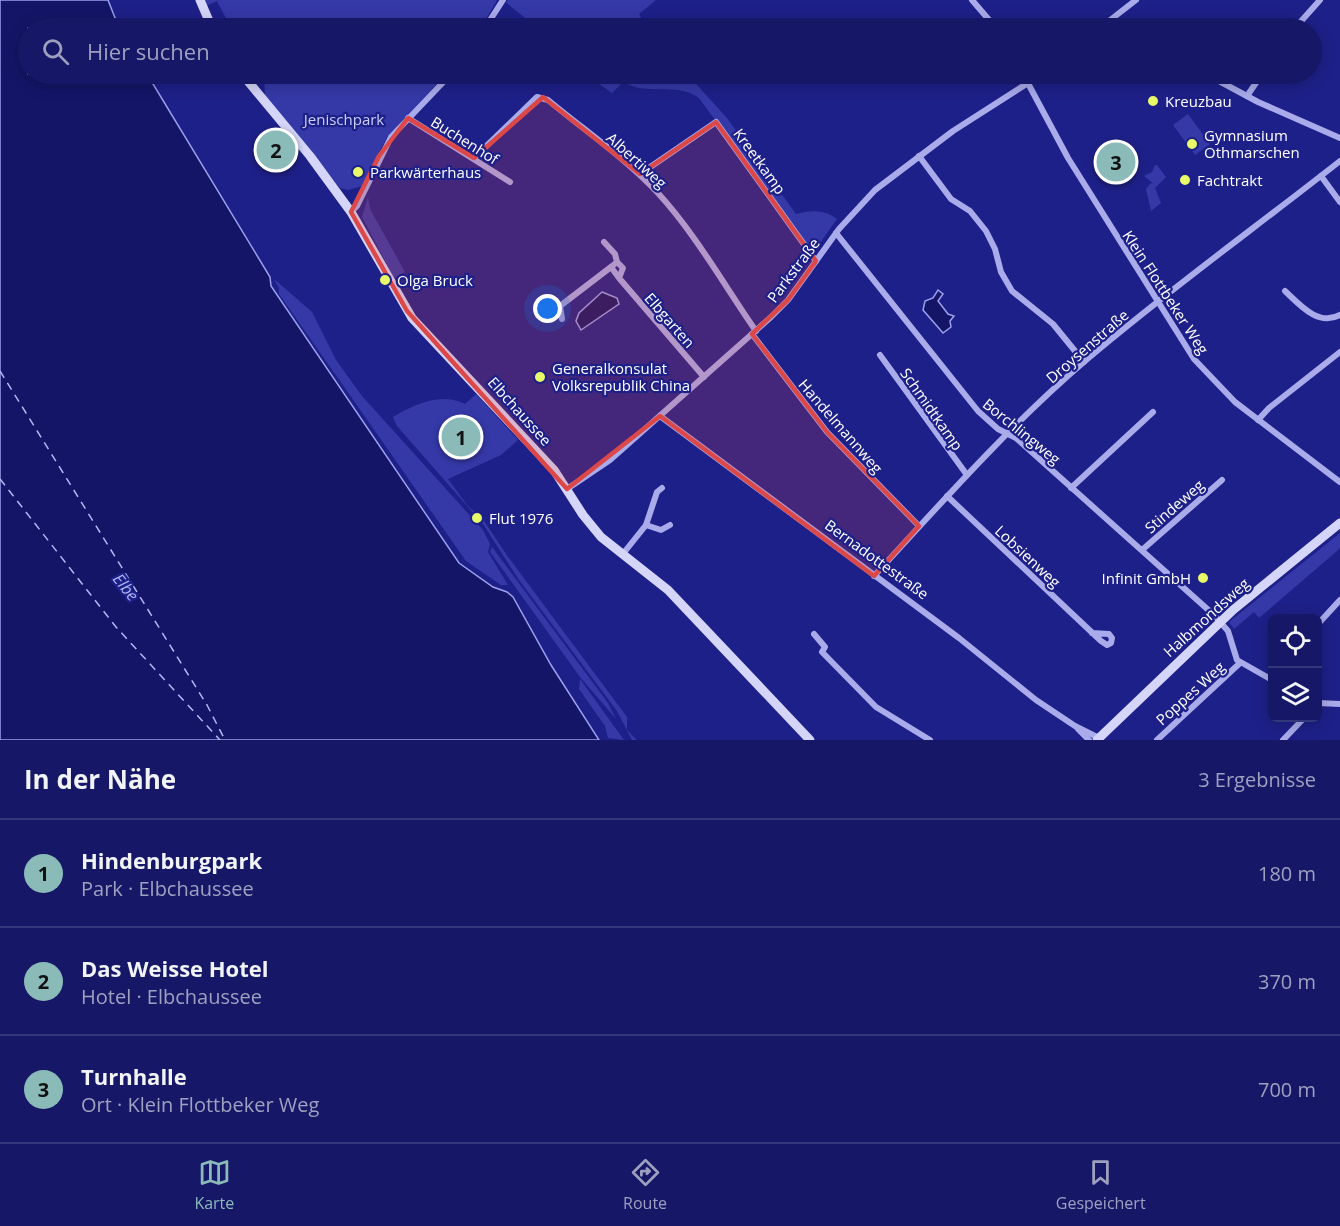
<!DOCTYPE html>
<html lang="de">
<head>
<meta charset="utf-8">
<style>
	:root { --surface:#161867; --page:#232570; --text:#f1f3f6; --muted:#9ea0c0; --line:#35377b; --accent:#8bbbb9 }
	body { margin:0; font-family:"Open Sans",sans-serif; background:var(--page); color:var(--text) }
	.controls { position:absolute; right:18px; bottom:18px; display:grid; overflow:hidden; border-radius:9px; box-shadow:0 3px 15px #0003 }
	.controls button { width:54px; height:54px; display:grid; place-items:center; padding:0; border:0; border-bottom:2px solid var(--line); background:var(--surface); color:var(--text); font:30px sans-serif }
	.you { position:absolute; left:548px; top:309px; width:21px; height:21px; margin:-15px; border:4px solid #fff; border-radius:50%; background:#1a73e8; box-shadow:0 0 0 9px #1a73e833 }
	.badge { display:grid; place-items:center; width:39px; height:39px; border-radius:50%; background:var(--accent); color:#111; font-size:20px; font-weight:700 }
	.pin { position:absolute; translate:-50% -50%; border:3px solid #fff; box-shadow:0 2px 6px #0006 }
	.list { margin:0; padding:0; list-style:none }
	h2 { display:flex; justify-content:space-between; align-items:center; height:78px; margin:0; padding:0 24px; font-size:26px }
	h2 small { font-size:20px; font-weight:400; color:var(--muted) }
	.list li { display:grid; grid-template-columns:39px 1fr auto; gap:18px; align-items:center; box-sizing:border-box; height:108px; padding:0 24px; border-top:2px solid var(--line) }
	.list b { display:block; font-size:22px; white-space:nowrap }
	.list p { margin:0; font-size:20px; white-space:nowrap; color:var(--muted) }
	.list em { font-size:20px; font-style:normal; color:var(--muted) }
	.icon { flex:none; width:33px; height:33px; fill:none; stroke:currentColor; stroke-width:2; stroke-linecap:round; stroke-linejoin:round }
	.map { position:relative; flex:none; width:1340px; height:740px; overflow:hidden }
	.search { position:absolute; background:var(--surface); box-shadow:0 3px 15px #0003; left:18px; right:18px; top:18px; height:66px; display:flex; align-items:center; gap:15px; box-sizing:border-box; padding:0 21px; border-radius:33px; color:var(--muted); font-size:22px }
	.sheet { height:402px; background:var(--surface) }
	nav { display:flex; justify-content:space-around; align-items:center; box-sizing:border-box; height:84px; border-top:2px solid var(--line); background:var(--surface); font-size:16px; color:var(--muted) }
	nav a { display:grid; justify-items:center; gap:3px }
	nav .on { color:var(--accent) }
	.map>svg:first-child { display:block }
	.green { fill:#3539a8 }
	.water { fill:#141567; stroke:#9ca0ed; stroke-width:1.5 }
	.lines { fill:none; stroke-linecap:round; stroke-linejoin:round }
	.ferry { stroke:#b4b7f2; stroke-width:1.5; stroke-dasharray:8 6; stroke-linecap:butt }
	.street { stroke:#a9abeb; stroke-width:6 }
	.secondary { stroke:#d4d5f8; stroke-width:9 }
	.marked { fill:#dc4848; fill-opacity:0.2; stroke:#dc4848; stroke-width:4.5; stroke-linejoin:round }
	.poi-dot { fill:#e8fa68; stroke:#1e2089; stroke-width:2 }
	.labels { text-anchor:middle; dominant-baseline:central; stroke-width:4.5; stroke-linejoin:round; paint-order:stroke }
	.poi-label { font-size:15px; fill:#fff; stroke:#1e2089; text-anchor:start }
	.park-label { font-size:15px; fill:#cdcff8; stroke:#1e2089 }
	.street-label { font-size:15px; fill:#fff; stroke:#1e2089 }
	.water-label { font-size:16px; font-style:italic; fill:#b4b7f2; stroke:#1e2089 }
</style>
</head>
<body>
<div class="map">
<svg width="1340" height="740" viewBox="0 0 1340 740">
	<rect width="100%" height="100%" fill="#1e2089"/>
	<!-- green -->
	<g class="green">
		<polygon points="204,0 497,0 481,28 231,28 217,1 206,6"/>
		<path d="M508 0H656L639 14 641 17 627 28H537C528 19 516 12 506 2Z"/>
		<polygon points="264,74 446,74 387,137 362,186 348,190 340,188 265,96"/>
		<path d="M585 74C596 74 614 70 624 74 634 78 640 84 651 84 665 84 673 74 687 74L727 118 796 214C810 210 825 209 837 219L813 253 699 98C676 81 648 97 623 82L612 93Z"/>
		<polygon points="1188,114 1210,144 1195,155 1173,125"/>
		<polygon points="1155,165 1157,165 1166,177 1155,188 1161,203 1151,211 1146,189 1151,183 1154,184 1144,176 1152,172"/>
		<polygon points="368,197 370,209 405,272 394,278 362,217"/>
		<polygon points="274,279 312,312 336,360 362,396 483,530 490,544 488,552 508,585 501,585 466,561 279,294 279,288"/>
		<path d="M476 394 518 440 501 455 448 479 467 505 484 521 506 554 627 717V730L637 740H632L617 711 519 580 483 524 397 426 393 417C415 404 441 392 465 404Z"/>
		<polygon points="1340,533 1340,548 1337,551 1259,618 1254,612 1234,629 1229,622"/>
		<polygon points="492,547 608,703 616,719 580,677 490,552"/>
		<polygon points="580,679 624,740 608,738 605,726 579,689"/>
	</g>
	<!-- water -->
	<g class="water">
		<polygon points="0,0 108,0 119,28 28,28 28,74 147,74 270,277 271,286 459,563 493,587 507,592 513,597 551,665 599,740 0,740"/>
		<polygon points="938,290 943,294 938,301 948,314 954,316 950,321 951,327 943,333 923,310 925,301 933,298"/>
		<polygon points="602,292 617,298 619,304 581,330 576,321 579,313"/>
	</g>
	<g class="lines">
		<!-- ferry -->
		<g class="ferry">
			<polyline points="0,371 207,705 225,740"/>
			<polyline points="0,479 116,627 220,740"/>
		</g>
		<!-- street -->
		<g class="street">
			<polyline points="972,0 996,28"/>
			<polyline points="485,28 503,0"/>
			<polyline points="1100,28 1136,0"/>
			<polyline points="1295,28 1320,0"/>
			<polyline points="1023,74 1068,158 1194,359 1235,402 1340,482"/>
			<polyline points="1206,74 1258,102 1340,138"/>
			<polyline points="1247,96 1262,74"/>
			<polyline points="408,118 510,182"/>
			<polyline points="919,156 951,199 970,211 986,231 995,249 1001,272 1012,291 1053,324 1084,362"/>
			<path d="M474 158 537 97 548 100C584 130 625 158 657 192 695 233 724 285 756 331"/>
			<polyline points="640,174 716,122 816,261"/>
			<polyline points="1321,176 1340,202"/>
			<polyline points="351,212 357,206 391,137 451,74"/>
			<polyline points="836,233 978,411 998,429 1016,438 1214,615 1228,631 1237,660 1272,680"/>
			<polyline points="604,242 615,254 617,262"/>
			<polyline points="619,278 611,267 617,262 623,268 619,278 704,377"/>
			<path d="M1285 291C1299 304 1318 327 1340 315"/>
			<polyline points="562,319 560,306 611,267"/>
			<polyline points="752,334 827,432 919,526"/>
			<polyline points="880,355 967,475"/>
			<polyline points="660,416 959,638 1036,700 1075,726 1099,738"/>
			<polyline points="1258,420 1269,408 1340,352"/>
			<polyline points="1071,488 1153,412"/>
			<polyline points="567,489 610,460 771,317 788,300 839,229 875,190 953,131 1042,74"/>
			<polyline points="947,496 1101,641 1107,645 1111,643 1112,638 1109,634 1092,633"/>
			<polyline points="646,525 661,530 670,525"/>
			<polyline points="1142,550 1222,480"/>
			<polyline points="622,555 646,525 657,492 662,488"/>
			<path d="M874 576C942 502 1009 426 1085 361 1167 291 1255 228 1340 161"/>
			<polyline points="1318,624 1340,600"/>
			<polyline points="814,634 825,647 822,652 876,707 930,740"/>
			<polyline points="1318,703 1340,704"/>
			<polyline points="1078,729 1089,740"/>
			<polyline points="1157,740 1240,663"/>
			<polyline points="1283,740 1304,718"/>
		</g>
		<!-- secondary -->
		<g class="secondary">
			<polyline points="200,0 212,28"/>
			<polyline points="242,74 310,156 351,212 412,318 554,470 583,515 601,537 668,590 810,740"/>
			<polyline points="1097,740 1233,610 1340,523"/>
		</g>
	</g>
	<!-- marked area -->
	<path class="marked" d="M543 97 640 174 716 122 816 261 788 300 752 334 827 432 919 526 874 576 660 416 567 489 407 311 351 212 379 156 408 118 474 158Z"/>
	<!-- markers -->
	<g class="poi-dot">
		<circle cx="1153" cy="101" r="6"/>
		<circle cx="1192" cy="144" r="6"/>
		<circle cx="358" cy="172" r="6"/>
		<circle cx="1185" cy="180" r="6"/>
		<circle cx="385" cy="280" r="6"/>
		<circle cx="540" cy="377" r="6"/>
		<circle cx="477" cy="518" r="6"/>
		<circle cx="1203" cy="578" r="6"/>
	</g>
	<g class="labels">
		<!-- poi labels -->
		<g class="poi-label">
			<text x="1165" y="101">Kreuzbau</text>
			<text x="1204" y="135">Gymnasium<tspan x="1204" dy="17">Othmarschen</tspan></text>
			<text x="370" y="172">Parkwärterhaus</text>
			<text x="1197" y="180">Fachtrakt</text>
			<text x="397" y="280">Olga Bruck</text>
			<text x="552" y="368">Generalkonsulat<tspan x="552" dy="17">Volksrepublik China</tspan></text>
			<text x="489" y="518">Flut 1976</text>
			<text x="1191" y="578" text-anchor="end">Infinit GmbH</text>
		</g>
		<!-- park labels -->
		<g class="park-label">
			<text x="344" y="119">Jenischpark</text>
		</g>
		<!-- street labels -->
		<g class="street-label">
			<text transform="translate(465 140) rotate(32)">Buchenhof</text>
			<text transform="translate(637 160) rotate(42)">Albertiweg</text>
			<text transform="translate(760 161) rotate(54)">Kreetkamp</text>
			<text transform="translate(793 270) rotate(-53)">Parkstraße</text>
			<text transform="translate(1166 292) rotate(57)">Klein Flottbeker Weg</text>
			<text transform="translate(670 320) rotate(49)">Elbgarten</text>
			<text transform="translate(1087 346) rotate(-41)">Droysenstraße</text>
			<text transform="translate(932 409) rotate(55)">Schmidtkamp</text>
			<text transform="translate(520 411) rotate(48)">Elbchaussee</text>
			<text transform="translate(841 426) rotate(49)">Handelmannweg</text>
			<text transform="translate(1022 431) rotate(39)">Borchlingweg</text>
			<text transform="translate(1174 506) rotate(-41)">Stindeweg</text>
			<text transform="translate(1028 556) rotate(43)">Lobsienweg</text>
			<text transform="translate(877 559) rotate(36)">Bernadottestraße</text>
			<text transform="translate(1206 617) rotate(-42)">Halbmondsweg</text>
			<text transform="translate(1190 693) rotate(-42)">Poppes Weg</text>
		</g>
		<!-- water labels -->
		<g class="water-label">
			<text transform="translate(126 587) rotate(51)">Elbe</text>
		</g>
	</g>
</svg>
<div class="controls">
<button><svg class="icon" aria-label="locate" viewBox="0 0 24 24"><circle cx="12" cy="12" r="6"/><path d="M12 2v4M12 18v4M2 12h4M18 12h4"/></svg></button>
<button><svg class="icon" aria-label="layers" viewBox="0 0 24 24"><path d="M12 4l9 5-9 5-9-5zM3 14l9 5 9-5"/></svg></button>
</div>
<div class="you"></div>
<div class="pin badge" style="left:461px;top:437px">1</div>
<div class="pin badge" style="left:276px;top:150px">2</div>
<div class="pin badge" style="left:1116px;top:162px">3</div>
<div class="search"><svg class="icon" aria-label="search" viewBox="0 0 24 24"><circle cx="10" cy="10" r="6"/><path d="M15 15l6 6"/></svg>Hier suchen</div>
</div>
<section class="sheet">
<h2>In der Nähe<small>3 Ergebnisse</small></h2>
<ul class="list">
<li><span class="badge">1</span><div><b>Hindenburgpark</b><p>Park · Elbchaussee</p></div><em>180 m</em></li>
<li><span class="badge">2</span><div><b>Das Weisse Hotel</b><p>Hotel · Elbchaussee</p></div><em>370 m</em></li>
<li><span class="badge">3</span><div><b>Turnhalle</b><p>Ort · Klein Flottbeker Weg</p></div><em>700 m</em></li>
</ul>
</section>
<nav>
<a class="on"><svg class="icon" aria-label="map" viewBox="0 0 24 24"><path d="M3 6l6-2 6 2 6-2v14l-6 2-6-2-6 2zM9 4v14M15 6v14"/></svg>Karte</a>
<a><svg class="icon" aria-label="directions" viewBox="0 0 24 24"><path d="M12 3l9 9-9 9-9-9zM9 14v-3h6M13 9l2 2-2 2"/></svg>Route</a>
<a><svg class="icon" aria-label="saved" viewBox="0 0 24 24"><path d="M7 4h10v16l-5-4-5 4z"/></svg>Gespeichert</a>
</nav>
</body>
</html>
